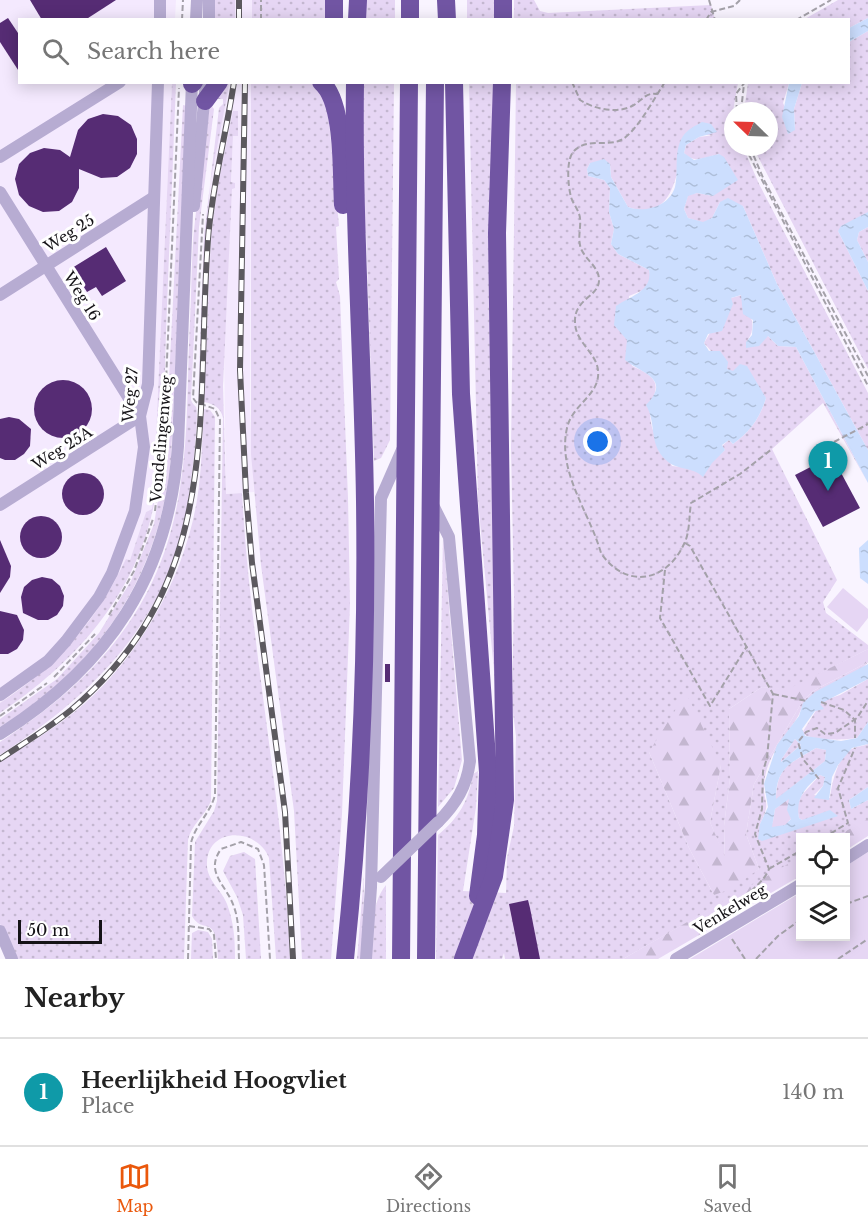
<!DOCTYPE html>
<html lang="en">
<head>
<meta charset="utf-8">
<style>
	:root { --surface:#fff; --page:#f6f6f6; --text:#222; --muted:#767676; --line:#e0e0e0; --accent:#ea580c }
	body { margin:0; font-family:"Libre Baskerville",serif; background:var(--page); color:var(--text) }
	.controls { position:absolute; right:18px; bottom:18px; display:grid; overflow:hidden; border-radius:0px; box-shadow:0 3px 15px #0003 }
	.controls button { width:54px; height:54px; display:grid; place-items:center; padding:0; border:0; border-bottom:2px solid var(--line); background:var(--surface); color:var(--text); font:30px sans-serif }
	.compass { position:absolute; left:724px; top:102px; width:54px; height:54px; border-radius:50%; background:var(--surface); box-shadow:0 3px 15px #0003; rotate:293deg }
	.scale { position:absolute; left:18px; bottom:15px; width:84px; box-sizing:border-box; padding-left:6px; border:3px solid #151317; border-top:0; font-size:16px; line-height:21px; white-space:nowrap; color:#151317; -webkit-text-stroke:4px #fff; paint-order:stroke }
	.you { position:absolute; left:598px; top:442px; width:21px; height:21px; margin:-15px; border:4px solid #fff; border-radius:50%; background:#1a73e8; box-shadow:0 0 0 9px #1a73e833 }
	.badge { display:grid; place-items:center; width:39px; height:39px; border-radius:50%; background:var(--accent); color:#fff; font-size:20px; font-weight:700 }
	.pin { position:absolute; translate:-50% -50px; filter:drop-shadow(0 2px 3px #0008) }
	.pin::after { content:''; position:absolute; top:32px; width:21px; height:18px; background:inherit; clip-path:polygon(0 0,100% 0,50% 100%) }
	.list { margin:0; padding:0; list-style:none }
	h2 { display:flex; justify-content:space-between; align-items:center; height:78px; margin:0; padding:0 24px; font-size:26px }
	h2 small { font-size:20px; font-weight:400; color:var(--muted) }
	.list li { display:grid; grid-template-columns:39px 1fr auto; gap:18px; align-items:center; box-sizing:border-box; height:108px; padding:0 24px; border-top:2px solid var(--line) }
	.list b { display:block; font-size:22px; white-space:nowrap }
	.list p { margin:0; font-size:20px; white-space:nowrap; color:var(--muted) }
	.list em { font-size:20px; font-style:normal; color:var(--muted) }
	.icon { flex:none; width:33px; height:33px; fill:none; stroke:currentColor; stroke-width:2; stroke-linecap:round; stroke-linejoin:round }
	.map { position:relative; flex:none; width:868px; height:959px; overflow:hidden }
	.search { position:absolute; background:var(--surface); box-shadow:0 3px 15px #0003; left:18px; right:18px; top:18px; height:66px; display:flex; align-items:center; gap:15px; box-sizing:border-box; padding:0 21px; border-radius:0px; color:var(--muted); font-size:22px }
	.sheet { height:186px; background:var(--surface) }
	nav { display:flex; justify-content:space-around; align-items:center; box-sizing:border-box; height:84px; border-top:2px solid var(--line); background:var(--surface); font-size:16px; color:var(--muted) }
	nav a { display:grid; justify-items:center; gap:3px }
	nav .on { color:var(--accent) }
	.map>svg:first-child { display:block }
	.built { fill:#f4e9fe }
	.grass { fill:url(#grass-dots) }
	.forest { fill:url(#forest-firs) }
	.green { fill:#e6d6f4 }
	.water { fill:url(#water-ripples); fill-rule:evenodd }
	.building { fill:#562c74 }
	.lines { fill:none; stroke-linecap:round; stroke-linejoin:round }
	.path { stroke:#a4a1a9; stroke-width:2; stroke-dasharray:6 3; stroke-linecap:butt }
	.minor { stroke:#b7acd2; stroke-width:12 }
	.highway { stroke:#7155a3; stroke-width:18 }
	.rail-casing { stroke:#5c595f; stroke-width:6 }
	.rail { stroke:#fff; stroke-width:4; stroke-dasharray:11; stroke-linecap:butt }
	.minor-bridge { stroke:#b7acd2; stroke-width:12 }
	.labels { text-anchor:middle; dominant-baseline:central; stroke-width:6; stroke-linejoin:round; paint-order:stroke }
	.street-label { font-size:15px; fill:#151317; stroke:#fff }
</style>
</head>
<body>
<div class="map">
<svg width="868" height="959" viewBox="0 0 868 959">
	<defs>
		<pattern id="grass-dots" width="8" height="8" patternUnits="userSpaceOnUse" patternTransform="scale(1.5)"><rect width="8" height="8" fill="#e6d6f4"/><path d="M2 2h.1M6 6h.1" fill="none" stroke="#c4b7d0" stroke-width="1.8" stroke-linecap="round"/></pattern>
		<pattern id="forest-firs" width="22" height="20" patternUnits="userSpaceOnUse" patternTransform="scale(1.5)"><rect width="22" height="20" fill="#e6d6f4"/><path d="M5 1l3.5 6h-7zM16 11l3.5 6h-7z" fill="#c4b7d0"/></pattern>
		<pattern id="water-ripples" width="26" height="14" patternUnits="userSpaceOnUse" patternTransform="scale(1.5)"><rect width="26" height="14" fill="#ccdefe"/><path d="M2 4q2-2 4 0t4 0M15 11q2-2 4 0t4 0" fill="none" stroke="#aebed9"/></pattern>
	</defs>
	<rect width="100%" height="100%" fill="#f9f4ff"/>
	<!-- built -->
	<g class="built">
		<polygon points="0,0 176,0 175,19 20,20 20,82 172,83 155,457 158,463 152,509 146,512 130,560 127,559 105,601 84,630 47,669 0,703"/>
		<polygon points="232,0 252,0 252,19 231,20"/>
		<polygon points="229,83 251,83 250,412 254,492 226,494 224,345 232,188 234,183 231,183 233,136 229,129 211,237 204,402 198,400 210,184"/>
	</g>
	<!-- grass -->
	<g class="grass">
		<polygon points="213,0 235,0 235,19 213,18"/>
		<polygon points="252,0 328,0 325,19 252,20"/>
		<polygon points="365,0 395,0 395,19 365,20"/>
		<rect x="467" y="0" width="29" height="19"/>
		<polygon points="514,0 534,0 540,11 548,13 711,5 715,19 514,19"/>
		<polygon points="838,0 868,0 868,18 849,28 848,20 803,20"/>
		<polygon points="868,31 868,214 838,231 868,291 868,369 753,147 769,147 769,111 744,111 748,83 789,83 783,103 795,130 794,109 802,83 848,82 849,42"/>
		<path d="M172 83H176C173 166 169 249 166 332 164 389 165 448 154 504 136 595 75 663 0 713V703C59 664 95 623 126 559L130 560 146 512 152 509 158 463 155 458Z"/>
		<polygon points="225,83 229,83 228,91 210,184 198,400 204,236 219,108 223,104 223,99 211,99"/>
		<polygon points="251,83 313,83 327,100 339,226 336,227 339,279 336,282 340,296 348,498 350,604 342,814 331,959 302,959 294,811 261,565 251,454"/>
		<polygon points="363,83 394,83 390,440 381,458 374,461 366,233 363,233"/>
		<polygon points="469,83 496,83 495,682 478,500"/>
		<path d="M516 83H738L733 111V147H743L759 184 868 393V450L777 284 743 206 720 202 712 218 703 223 688 218 684 209 688 195 697 193 713 196 719 154C707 157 693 164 684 153L686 145 699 137 714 135H684C678 167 676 224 628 207L611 177 610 164 590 163 587 169 588 176 604 180 610 188 609 212 614 229 611 244 618 254 649 270 651 277 646 289 629 296 627 339 632 366C675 384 645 394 651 423 653 437 666 453 672 466 696 469 707 467 725 450L722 446 729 440 733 444C750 432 760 418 766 398L727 369 704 343 731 298 742 295C749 311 759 327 746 342L768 336 778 346 796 347 868 483 823 403 772 449 837 580 823 602 826 613 868 645V649L788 690 762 687 729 709 730 778 724 826 725 859 710 822 721 765 649 752 689 848 714 895 759 869 746 834 754 784 802 702 813 691 868 662C854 680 822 683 806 701 801 706 801 712 797 718 784 739 766 757 764 784 763 805 772 800 760 824L802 820 799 818 797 807 801 796 820 775 825 777 823 786 814 795 830 798C832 782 838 754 854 748 859 746 864 746 868 744V787L849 800 851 809 868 800V820L837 837 800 838V858L623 959H505L504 953 502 959H436L438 835C459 818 469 800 473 774L478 771 476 807 463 891 506 893 507 858 514 826 516 736 512 705 514 596 511 448Z"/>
		<path d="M210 104 214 109 199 227 191 400C192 403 194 405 196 407 199 415 193 469 191 480 178 609 104 688 0 755V742C97 679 162 607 180 488 189 433 187 376 190 321 192 288 191 254 195 221 199 182 205 143 210 104Z"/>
		<path d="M183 105 187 106 171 459C159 576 100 665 0 727V719L57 679 99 633 131 581 154 524 165 458Z"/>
		<path d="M233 111H238V136H233L231 182 235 183V188L232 189 223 386 226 494 242 493C250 647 284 803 290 959H276L269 858C258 828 208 826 207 863 206 880 221 889 227 904 234 923 235 939 235 959H218C217 911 203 936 192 916L195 842 214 811 217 801 223 418C221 408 214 404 204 402L211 237 218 185Z"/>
		<polygon points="868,227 868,262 857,240 859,232"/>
		<path d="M204 409 210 410 215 417 211 801C205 816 191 825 188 840L184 959H16L0 924V762C28 744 57 727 83 705 141 654 184 577 197 500 202 470 202 439 204 409Z"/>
		<polygon points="443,536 462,760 454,788 438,807"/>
		<path d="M868 679V722L857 738C845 740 810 741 802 733L822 701 840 695Z"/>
		<polygon points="795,739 801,745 781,762 781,760"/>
		<path d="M816 748 826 750 825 761 776 800C777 765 789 765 816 748Z"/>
		<polygon points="244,852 255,859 261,959 246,959 243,915 237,897 223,871 230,856"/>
		<polygon points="364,875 363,959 357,959"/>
		<path d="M386 885V959H371C373 935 370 904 386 885Z"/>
		<polygon points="198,930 208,932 212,939 213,959 191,959 192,933"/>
	</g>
	<!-- forest -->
	<g class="forest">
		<polygon points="868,649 868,662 813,691 802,702 754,784 746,834 759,869 731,889 714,895 689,848 649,752 686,693 721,765 710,822 725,857 724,826 730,778 729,709 762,687 788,689"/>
		<polygon points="789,798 791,819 784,825 772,827 775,809"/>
		<polygon points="868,819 868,836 846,850 846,838 835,837"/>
		<polygon points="800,857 800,876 658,959 623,959"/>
	</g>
	<!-- green -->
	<g class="green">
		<polygon points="843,588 868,609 868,618 857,632 827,607"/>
		<polygon points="868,852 868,959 690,959 800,893 800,936 846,936 846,866"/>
	</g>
	<!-- water -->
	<g class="water">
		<polygon points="868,18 868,31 849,42 849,28"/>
		<polygon points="789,83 802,83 794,109 795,130 788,134 782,117"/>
		<path d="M702 122 711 124 717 132 699 137 686 145 684 153 694 160 719 154 724 157 738 180 713 196 697 193 688 196 684 209 688 218 703 222 712 218 720 202 728 198 743 206 777 284 868 450V483L796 347 778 346 768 336 759 346 746 348V342L752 335 753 320 743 314 741 295 731 298 733 304 722 331 708 334 704 343 709 351H720L728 362 727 369 733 371 740 364 747 366 766 398C760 418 750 432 733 444L729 440 722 445 725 450 712 463 703 477C692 466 677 471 666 460 648 444 657 423 646 405 672 378 642 374 625 360L627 340 614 325 616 306C630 296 653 291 649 270L618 254 611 244 614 229 609 212 610 188 604 180 588 176 587 169 590 163 604 159 610 164 611 177 628 207C644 213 669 207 675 187 679 171 673 152 683 136 688 129 695 126 702 122Z"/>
		<polygon points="868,212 868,227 859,232 857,240 868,262 868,291 838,231 841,226"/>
		<polygon points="868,540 868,584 860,578 859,548"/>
		<path d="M868 664V679L820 704 824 709 815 711 802 729 805 736 841 741 857 738 868 722V744L852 748 838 765 832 777 829 800 814 798 823 786 825 777 820 775C806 787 795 798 799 818L802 820 830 810 838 816 762 841 758 839 760 824 768 807 764 784 777 745 799 716 803 703 815 692ZM795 739 801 745 781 762V760ZM816 748 826 750 825 761 776 799C776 767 791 763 816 748ZM789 799 787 810 791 819 785 825 772 827 775 809Z"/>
		<polygon points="868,787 868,800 851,809 849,800"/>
	</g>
	<!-- building -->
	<g class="building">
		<polygon points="30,0 116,0 85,20 42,20"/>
		<polygon points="8,18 20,36 20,73 0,42 0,23"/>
		<polygon points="103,114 118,116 131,125 137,139 137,154 130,168 117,177 101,178 79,169 79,188 72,202 59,211 43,212 29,206 19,195 15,179 19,164 30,153 44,148 60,150 70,157 78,130 88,119"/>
		<polygon points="106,247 126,281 102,296 96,287 87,292 72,268"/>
		<circle cx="63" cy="409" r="29"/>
		<polygon points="9,417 19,419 31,429 30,446 24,454 15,460 5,460 0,458 0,419"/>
		<polygon points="832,456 860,508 823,527 795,475"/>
		<circle cx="83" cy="494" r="21"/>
		<circle cx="41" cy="537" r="21"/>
		<polygon points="0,540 11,566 10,577 0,593"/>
		<polygon points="42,577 52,579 60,586 64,596 63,606 57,615 48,620 38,620 23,613 21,597 24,587 32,580"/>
		<polygon points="0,611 17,615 24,630 23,640 17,649 8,654 0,654"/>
		<rect x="385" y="664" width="5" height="18"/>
		<polygon points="528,900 530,908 540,959 520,959 509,904"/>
	</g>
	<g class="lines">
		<!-- path -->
		<g class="path">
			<polyline points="709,0 715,20"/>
			<polyline points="182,20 183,0"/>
			<polyline points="261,20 261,0"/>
			<polyline points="706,20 711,12 734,6 740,0"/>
			<polyline points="796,20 831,0"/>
			<path d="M572 82 580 100C594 109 617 114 632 106 642 101 645 92 657 94"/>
			<path d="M665 82C655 97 636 133 621 140 607 147 586 137 573 152 566 161 568 186 571 197 573 204 579 210 580 218 581 227 578 237 580 245 582 258 600 266 599 281 598 297 574 299 575 322 575 342 596 352 598 370 601 395 572 404 567 428 557 472 589 511 601 553 625 589 666 583 684 544 690 533 689 515 691 503L740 474 772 449"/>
			<polyline points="737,111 736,94 745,82"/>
			<polyline points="741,111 744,84"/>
			<polyline points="745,147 868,386"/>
			<polyline points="750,147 764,180 868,376"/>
			<polyline points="834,442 868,424"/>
			<polyline points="155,511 164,427 179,88"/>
			<path d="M685 543 690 546 773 694 767 758 763 771 762 809 755 834 769 869C762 887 737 899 726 915"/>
			<polyline points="665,570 660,618 710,706 747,646"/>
			<polyline points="109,615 134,571 153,519"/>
			<polyline points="54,677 95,634"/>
			<polyline points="773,694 807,701"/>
			<polyline points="821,702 844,710 855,720 855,738"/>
			<polyline points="0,716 47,683"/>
			<polyline points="819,779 803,759 798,742 806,732 817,728 825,734 835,733 857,718 868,701"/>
			<polyline points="823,838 848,823 838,788 855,748"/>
			<polyline points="769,869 800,851"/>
			<polyline points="846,904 868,896"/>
			<polyline points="189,926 209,929 214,935 216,959"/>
			<polyline points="732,939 745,959"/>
			<path d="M188 959 191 843C195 825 210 814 215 795L220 420 215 409 196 402 193 398 203 214"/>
			<path d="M239 959C238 942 240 923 234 907 227 885 204 873 221 849L241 842 258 849 264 865 270 959"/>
			<polyline points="756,959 778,936 800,920"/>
			<polyline points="838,959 868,939"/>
		</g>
		<!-- minor -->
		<g class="minor">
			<polyline points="160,20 160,0"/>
			<polyline points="196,20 197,0"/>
			<polyline points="209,20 209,0"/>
			<polyline points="0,157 120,82"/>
			<polyline points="0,192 140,416 0,505"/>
			<polyline points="194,206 206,82"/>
			<polyline points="0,295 154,197"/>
			<path d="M433 505 449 537 470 761C467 786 456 804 438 822"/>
			<polyline points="0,695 48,661 66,641 99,597 112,573 135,511 144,447 140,416 148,384 158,82"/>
			<path d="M0 734C108 666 169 576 178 446L192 82"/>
			<polyline points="846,859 868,845"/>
			<polyline points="0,931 12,959"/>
			<polyline points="366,959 371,887 381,498 402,450"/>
			<polyline points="676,959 800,885"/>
		</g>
		<!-- highway -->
		<g class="highway">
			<polyline points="446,0 447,20"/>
			<polyline points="334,20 334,0"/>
			<polyline points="357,20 358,0"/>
			<polyline points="410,20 410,0"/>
			<polyline points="503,20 503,0"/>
			<path d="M321 82C345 102 341 175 343 205"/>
			<polyline points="454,82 461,394 488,772 486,835 478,896"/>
			<polyline points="192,84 194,82"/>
			<polyline points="205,101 219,82"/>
			<path d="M345 959C361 807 367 653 365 501 363 361 353 222 355 82"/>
			<polyline points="401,959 409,82"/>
			<polyline points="426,959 435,82"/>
			<polyline points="463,959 494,876 505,800 497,233 502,82"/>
		</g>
		<!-- rail casing -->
		<g class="rail-casing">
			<g id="rail">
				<polyline points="239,20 239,0"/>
				<polyline points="245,82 240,370 246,493 252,563 285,812 293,959"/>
				<path d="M0 759C24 743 49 728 71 710 225 580 195 417 208 239 212 186 226 135 234 82"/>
			</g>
		</g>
		<!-- rail -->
		<use href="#rail" class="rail"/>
		<!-- minor-bridge -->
		<polyline class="minor-bridge" points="381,877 438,822"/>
	</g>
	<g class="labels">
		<!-- street labels -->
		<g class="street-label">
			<text transform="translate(69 233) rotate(-32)">Weg 25</text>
			<text transform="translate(82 296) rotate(58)">Weg 16</text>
			<text transform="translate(130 395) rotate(-85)">Weg 27</text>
			<text transform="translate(161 439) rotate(-85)">Vondelingenweg</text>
			<text transform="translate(62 448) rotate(-32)">Weg 25A</text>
			<text transform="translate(730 909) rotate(-31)">Venkelweg</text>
		</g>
	</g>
</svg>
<div class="controls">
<button><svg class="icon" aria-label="locate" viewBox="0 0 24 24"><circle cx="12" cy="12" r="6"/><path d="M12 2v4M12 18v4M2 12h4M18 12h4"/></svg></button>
<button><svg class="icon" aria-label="layers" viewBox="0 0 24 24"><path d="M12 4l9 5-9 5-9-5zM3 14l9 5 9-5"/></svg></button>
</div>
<svg class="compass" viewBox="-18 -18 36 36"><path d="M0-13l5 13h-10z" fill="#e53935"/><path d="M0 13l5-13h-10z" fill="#767676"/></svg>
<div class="scale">50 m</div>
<div class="you"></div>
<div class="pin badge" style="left:828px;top:491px;background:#0f9aa8">1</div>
<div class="search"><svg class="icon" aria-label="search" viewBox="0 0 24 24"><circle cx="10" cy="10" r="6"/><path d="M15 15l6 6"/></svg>Search here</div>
</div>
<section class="sheet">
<h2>Nearby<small></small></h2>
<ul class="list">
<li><span class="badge" style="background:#0f9aa8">1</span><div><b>Heerlijkheid Hoogvliet</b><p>Place</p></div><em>140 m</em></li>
</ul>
</section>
<nav>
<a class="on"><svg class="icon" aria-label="map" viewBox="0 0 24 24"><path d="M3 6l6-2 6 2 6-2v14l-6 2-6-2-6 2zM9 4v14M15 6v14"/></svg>Map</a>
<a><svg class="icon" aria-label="directions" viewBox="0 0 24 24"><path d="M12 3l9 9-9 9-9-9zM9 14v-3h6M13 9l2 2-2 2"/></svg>Directions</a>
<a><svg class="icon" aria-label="saved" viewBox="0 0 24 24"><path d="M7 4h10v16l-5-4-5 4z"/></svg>Saved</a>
</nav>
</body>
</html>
